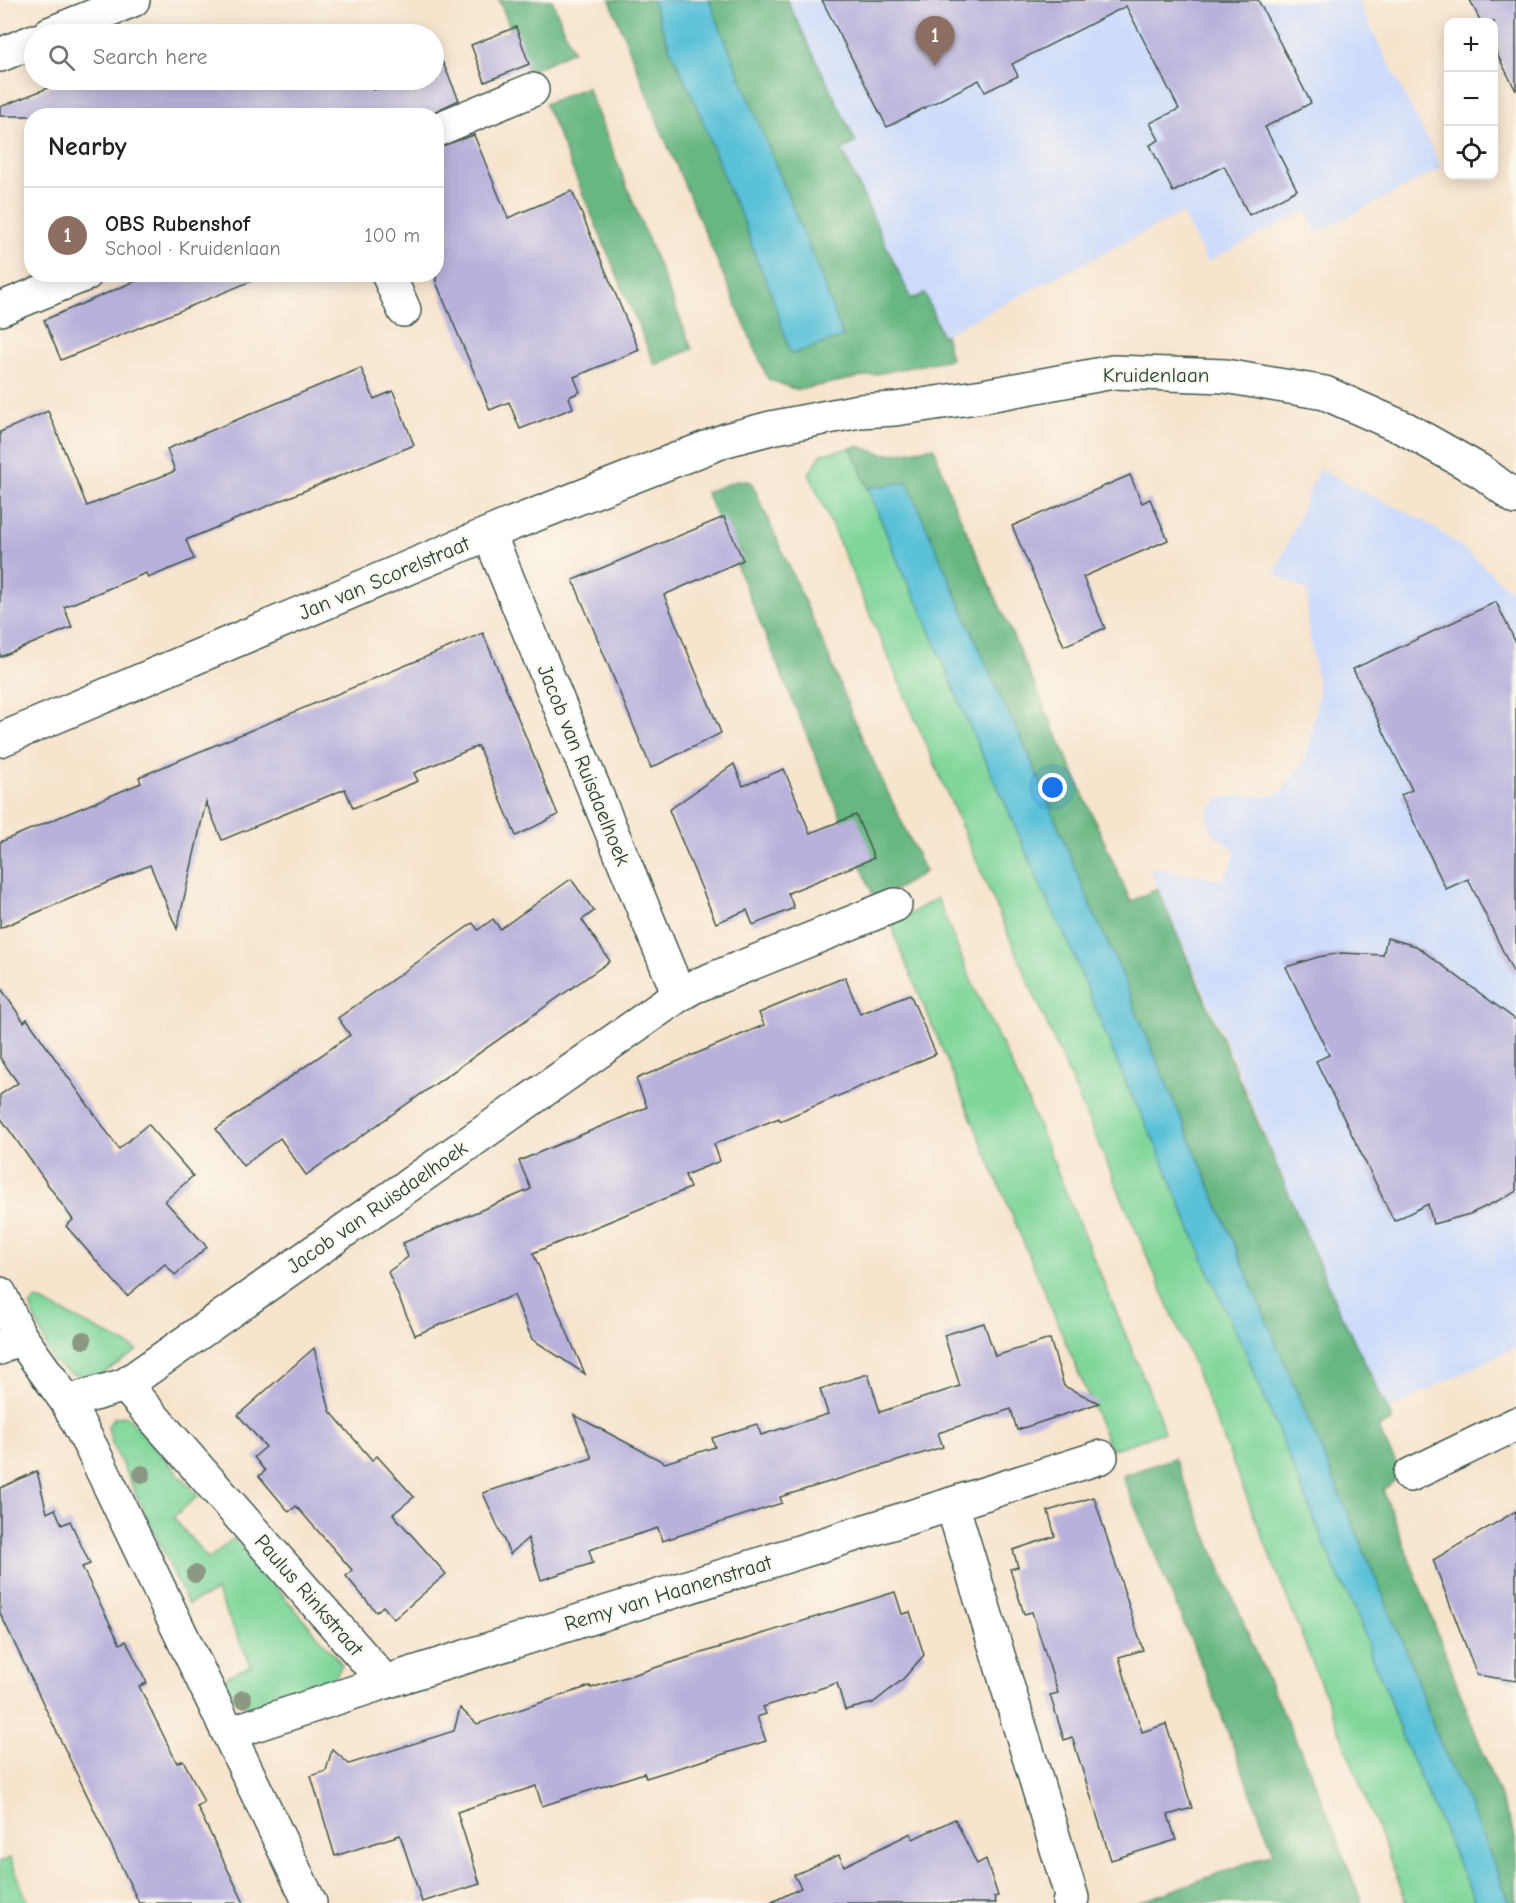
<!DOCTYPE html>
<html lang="en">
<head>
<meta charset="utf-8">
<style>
	:root { --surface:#fff; --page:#f6f6f6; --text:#222; --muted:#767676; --line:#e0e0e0; --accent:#d1495b }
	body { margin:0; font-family:"Comic Neue",sans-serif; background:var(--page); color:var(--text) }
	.controls { position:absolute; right:18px; top:18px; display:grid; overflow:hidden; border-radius:12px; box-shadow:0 3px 15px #0003 }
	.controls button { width:54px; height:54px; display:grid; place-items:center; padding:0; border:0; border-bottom:2px solid var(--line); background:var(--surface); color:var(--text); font:30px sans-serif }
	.you { position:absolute; left:1053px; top:788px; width:21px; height:21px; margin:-15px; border:4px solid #fff; border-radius:50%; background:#1a73e8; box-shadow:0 0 0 9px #1a73e833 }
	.badge { display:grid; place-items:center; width:39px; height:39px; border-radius:50%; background:var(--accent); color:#fff; font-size:20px; font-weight:700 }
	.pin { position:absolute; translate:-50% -50px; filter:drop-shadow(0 2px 3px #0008) }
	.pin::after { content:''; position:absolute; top:32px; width:21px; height:18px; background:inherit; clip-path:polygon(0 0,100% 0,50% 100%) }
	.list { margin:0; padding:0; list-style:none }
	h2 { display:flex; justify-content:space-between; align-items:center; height:78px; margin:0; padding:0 24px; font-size:26px }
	h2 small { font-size:20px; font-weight:400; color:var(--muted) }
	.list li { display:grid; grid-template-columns:39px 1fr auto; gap:18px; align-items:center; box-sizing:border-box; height:96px; padding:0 24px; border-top:2px solid var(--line) }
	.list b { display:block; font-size:22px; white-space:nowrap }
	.list p { margin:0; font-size:20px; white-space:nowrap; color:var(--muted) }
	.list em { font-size:20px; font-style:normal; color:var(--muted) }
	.icon { flex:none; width:33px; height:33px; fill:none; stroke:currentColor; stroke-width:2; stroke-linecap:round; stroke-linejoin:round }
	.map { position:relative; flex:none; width:1516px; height:1903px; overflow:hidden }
	.search { position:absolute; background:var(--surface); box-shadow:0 3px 15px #0003; left:24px; top:24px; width:420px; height:66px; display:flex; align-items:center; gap:15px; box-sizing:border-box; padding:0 21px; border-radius:33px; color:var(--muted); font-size:22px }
	.panel { position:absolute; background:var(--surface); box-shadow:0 3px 15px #0003; left:24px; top:108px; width:420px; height:174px; border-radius:24px }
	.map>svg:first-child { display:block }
	.built { fill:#cedbfa }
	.green { fill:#7fd69a; stroke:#4f8a67; stroke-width:1.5 }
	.forest { fill:#67b782; stroke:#437a5b; stroke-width:1.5 }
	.water { fill:#5ac1d8; stroke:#3c7f86; stroke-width:1.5 }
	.building { fill:#b9b1db }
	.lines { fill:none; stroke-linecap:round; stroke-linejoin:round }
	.minor-casing { stroke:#3f564b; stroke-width:36 }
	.minor { stroke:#fff; stroke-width:33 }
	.tree { fill:#8b9984 }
	.labels { text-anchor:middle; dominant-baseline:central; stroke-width:4.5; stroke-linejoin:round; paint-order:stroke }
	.street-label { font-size:21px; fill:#1f3d34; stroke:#fbf7ec }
</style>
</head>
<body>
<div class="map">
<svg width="1516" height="1903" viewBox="0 0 1516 1903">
	<rect width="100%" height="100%" fill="#fbf7ec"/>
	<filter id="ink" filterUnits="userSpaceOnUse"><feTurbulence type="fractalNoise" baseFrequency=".0167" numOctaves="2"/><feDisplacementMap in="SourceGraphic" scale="12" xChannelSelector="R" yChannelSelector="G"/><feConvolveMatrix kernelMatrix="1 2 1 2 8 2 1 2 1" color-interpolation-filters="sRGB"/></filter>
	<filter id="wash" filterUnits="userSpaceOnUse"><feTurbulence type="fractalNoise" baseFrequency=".008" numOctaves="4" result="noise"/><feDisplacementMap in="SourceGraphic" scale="24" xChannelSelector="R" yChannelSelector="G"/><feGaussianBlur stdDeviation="1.35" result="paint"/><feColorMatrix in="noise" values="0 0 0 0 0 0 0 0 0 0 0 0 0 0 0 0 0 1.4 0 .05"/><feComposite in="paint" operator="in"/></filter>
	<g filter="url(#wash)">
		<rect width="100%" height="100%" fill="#f7e4cd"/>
		<!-- built -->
		<g class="built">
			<polygon points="787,0 1357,0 1442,168 1317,233 1306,211 1207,262 1182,213 942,336 925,294 911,299 842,149 856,142"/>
			<polygon points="1319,469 1428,523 1472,555 1516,596 1516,1347 1389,1409 1337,1305 1227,1044 1149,867 1222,880 1230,867 1236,851 1211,832 1207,817 1212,805 1225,797 1243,795 1265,797 1281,792 1304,760 1310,743 1319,692 1307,620 1308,591 1275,574"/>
		</g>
		<!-- green -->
		<g class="green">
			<polygon points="851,448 904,576 919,604 974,737 1003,798 1041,887 1069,944 1125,1081 1156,1145 1218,1294 1245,1350 1336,1572 1357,1613 1373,1661 1384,1684 1403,1739 1476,1903 1407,1903 1274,1565 1188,1351 809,473 822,454"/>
			<polygon points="937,898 973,985 1021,1085 1156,1407 1164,1432 1111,1450 895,937 893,924"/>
			<polygon points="37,1299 138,1350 101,1375 92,1378 72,1374 53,1362 30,1305"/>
			<path d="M127 1416 198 1496 173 1517 208 1559 234 1538 342 1664 333 1682 251 1708C235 1703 230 1692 224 1678L251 1665 216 1591 188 1604 111 1441 108 1426 115 1417Z"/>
			<polygon points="10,1858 28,1903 0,1903 0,1862"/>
		</g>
		<!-- forest -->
		<g class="forest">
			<polygon points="499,0 552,0 573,51 528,72"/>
			<polygon points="610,0 652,0 670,48 697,106 731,195 744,221 756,258 769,287 792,354 843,337 821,277 709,0 787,0 856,142 842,150 911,299 925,294 942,336 945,335 951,359 797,390 768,379 661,130"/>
			<polygon points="587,87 692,349 655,365 545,104"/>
			<polygon points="857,446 883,454 893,454 934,447 952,499 1131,902 1157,888 1337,1306 1393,1420 1378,1428 1402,1475 1383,1490 1516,1839 1516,1903 1510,1903 1469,1804 1437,1737 1408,1655 1135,1009 1121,971 1094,914 1026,748 1002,701 907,482 868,488 851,448"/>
			<polygon points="739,480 751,482 754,488 824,645 854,720 925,872 876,902 706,492"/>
			<polygon points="1174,1458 1269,1683 1311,1773 1362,1903 1138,1903 1274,1853 1211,1688 1122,1476"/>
		</g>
		<!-- water -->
		<g class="water">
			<polygon points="652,0 709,0 821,277 843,337 791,354 769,287 756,258 744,221 731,195 697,106 670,48"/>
			<polygon points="907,482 1002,701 1026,748 1094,914 1121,971 1135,1009 1408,1655 1437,1737 1469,1804 1510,1903 1476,1903 1403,1739 1384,1684 1373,1661 1357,1613 1336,1572 1245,1350 1218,1294 1156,1145 1125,1081 1069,944 1041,887 1003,798 974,737 919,604 904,576 868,488"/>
		</g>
		<g id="blocks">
			<!-- building -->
			<g class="building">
				<polygon points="822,0 1258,0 1311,103 1265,127 1297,190 1249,215 1224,166 1173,192 1150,145 1159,140 1150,123 1179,109 1126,6 1012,64 1018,76 985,92 979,80 887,127"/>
				<polygon points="1470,0 1516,0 1516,91 1494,48 1494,22 1481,22"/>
				<polygon points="516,27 529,64 485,82 471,45"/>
				<polygon points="436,47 459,100 425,116 0,116 0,107 68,80 371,80 373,90 412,80 436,80"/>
				<polygon points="474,135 508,218 572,191 639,350 574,377 580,392 569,397 573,408 520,429 509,402 490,410 436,282 436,148"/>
				<polygon points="152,274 266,275 61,360 44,320"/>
				<polygon points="361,368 374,399 393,391 414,445 186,540 194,559 148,578 146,573 64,607 72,627 0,657 0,432 48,411 87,506 175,471 167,449"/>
				<polygon points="1130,475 1142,503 1150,499 1168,540 1083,577 1105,628 1064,646 1012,526"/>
				<polygon points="724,517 743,560 664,595 721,733 651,768 573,580"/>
				<polygon points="1496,602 1516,643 1516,978 1468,879 1446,889 1401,795 1412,790 1353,669"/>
				<polygon points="483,633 558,815 516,836 478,746 414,773 418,781 353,808 345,789 222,840 206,802 177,929 150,865 0,928 0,842 141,783 139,777"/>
				<polygon points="734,764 743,786 784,769 810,833 856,815 874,858 788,893 794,908 753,925 747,910 716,923 669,810"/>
				<polygon points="571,879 594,911 582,920 610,961 306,1175 280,1138 243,1166 216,1129 350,1035 338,1018 473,923 478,930 493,919 500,929"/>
				<polygon points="1387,938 1416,946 1516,1020 1516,1192 1470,1214 1433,1224 1428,1204 1394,1221 1316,1061 1329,1055 1286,967 1318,957 1341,953 1383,955"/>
				<polygon points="845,977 860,1014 910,994 936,1054 780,1121 779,1118 714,1144 720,1161 685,1175 690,1188 533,1253 585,1374 532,1339 514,1295 415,1335 388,1272 408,1257 403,1243 531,1189 519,1161 647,1107 636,1079 764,1025 759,1013"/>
				<polygon points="0,987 24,1022 27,1019 119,1149 148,1124 193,1176 165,1201 207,1247 175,1275 165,1264 127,1296 66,1226 73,1220 0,1117 0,1095 18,1083 0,1058"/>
				<polygon points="984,1323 995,1356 1050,1339 1064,1386 1099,1403 1017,1430 1011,1409 938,1433 943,1447 780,1497 782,1503 662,1541 658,1528 589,1550 593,1563 541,1580 528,1538 510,1554 483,1493 592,1458 574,1415 665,1463 715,1447 712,1438 757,1424 761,1435 828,1414 820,1389 868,1374 880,1412 960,1386 944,1335"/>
				<polygon points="314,1348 330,1411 372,1460 377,1456 414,1497 393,1514 446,1574 394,1619 383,1606 376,1612 346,1576 352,1570 296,1506 289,1512 259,1476 265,1471 254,1457 266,1447 238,1415"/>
				<polygon points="37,1471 47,1513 55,1509 62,1525 70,1521 90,1564 82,1567 120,1644 126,1641 147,1683 139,1686 177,1763 183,1760 194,1781 204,1802 197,1806 244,1903 139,1903 73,1766 0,1613 0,1488"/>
				<polygon points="1094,1497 1143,1650 1119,1657 1130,1695 1142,1732 1166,1724 1192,1808 1168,1815 1176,1840 1111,1860 1072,1737 1064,1740 1057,1717 1050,1695 1058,1693 1032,1612 1024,1614 1010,1569 1018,1567 1013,1550 1055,1536 1048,1511"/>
				<polygon points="1516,1511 1516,1681 1477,1675 1433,1560"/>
				<polygon points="895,1592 902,1614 910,1612 924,1655 903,1679 873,1703 845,1710 837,1683 763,1707 766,1714 757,1717 766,1741 646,1778 644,1773 542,1806 536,1786 457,1812 480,1884 422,1902 400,1835 335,1856 311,1776 326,1771 332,1749 349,1764 454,1731 460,1708 477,1724 590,1686 591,1688"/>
				<polygon points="955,1819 977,1864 986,1859 998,1896 994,1897 996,1903 770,1903 801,1888 794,1875 839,1855 844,1866 911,1833 913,1839"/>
			</g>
		</g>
	</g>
	<g filter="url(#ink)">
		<use href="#blocks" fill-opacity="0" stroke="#3f564b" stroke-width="1.5"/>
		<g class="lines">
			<!-- minor casing -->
			<g class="minor-casing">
				<g id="minor">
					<polyline points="49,34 133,0"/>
					<polyline points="0,55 34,41"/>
					<polyline points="436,130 532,90"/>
					<polyline points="388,274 404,310"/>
					<polyline points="0,309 86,274"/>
					<polyline points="489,534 679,995"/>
					<polyline points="0,740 509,525 726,440 771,428 859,411 895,409 983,396 1113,372 1225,376 1325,393 1406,429 1482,472 1516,498"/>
					<polyline points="0,1294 19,1335 0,1348"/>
					<polyline points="19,1335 67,1402 92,1449 310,1903"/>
					<polyline points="125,1385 385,1682 230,1733"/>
					<polyline points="67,1402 125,1385 679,995 693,987 895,905"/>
					<polyline points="1410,1475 1516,1424"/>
					<polyline points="952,1504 1101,1457"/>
					<polyline points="385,1682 952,1504 1072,1898 1069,1903"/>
				</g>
			</g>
			<!-- minor -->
			<use href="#minor" class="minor"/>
		</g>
		<!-- trees -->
		<g class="tree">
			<circle cx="83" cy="1340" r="9"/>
			<circle cx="142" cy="1474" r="9"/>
			<circle cx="195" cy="1574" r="9"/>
			<circle cx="243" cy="1699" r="9"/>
		</g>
	</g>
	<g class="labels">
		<!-- street labels -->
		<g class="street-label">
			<text x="1156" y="375">Kruidenlaan</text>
			<text transform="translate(384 578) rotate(-23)">Jan van Scorelstraat</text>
			<text transform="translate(584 765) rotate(68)">Jacob van Ruisdaelhoek</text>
			<text transform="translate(377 1207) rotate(-35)">Jacob van Ruisdaelhoek</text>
			<text transform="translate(668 1593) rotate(-17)">Remy van Haanenstraat</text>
			<text transform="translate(309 1595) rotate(49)">Paulus Rinkstraat</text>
		</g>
	</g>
</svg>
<div class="controls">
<button>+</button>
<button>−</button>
<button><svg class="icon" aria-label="locate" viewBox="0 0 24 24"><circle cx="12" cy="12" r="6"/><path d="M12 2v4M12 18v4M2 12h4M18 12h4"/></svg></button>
</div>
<div class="you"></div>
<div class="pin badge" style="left:935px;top:66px;background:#8d6e63">1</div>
<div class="search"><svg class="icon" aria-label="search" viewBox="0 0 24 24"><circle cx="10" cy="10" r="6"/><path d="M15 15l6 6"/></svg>Search here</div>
<section class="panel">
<h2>Nearby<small></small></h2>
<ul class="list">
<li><span class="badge" style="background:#8d6e63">1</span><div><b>OBS Rubenshof</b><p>School · Kruidenlaan</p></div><em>100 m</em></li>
</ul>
</section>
</div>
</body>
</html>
